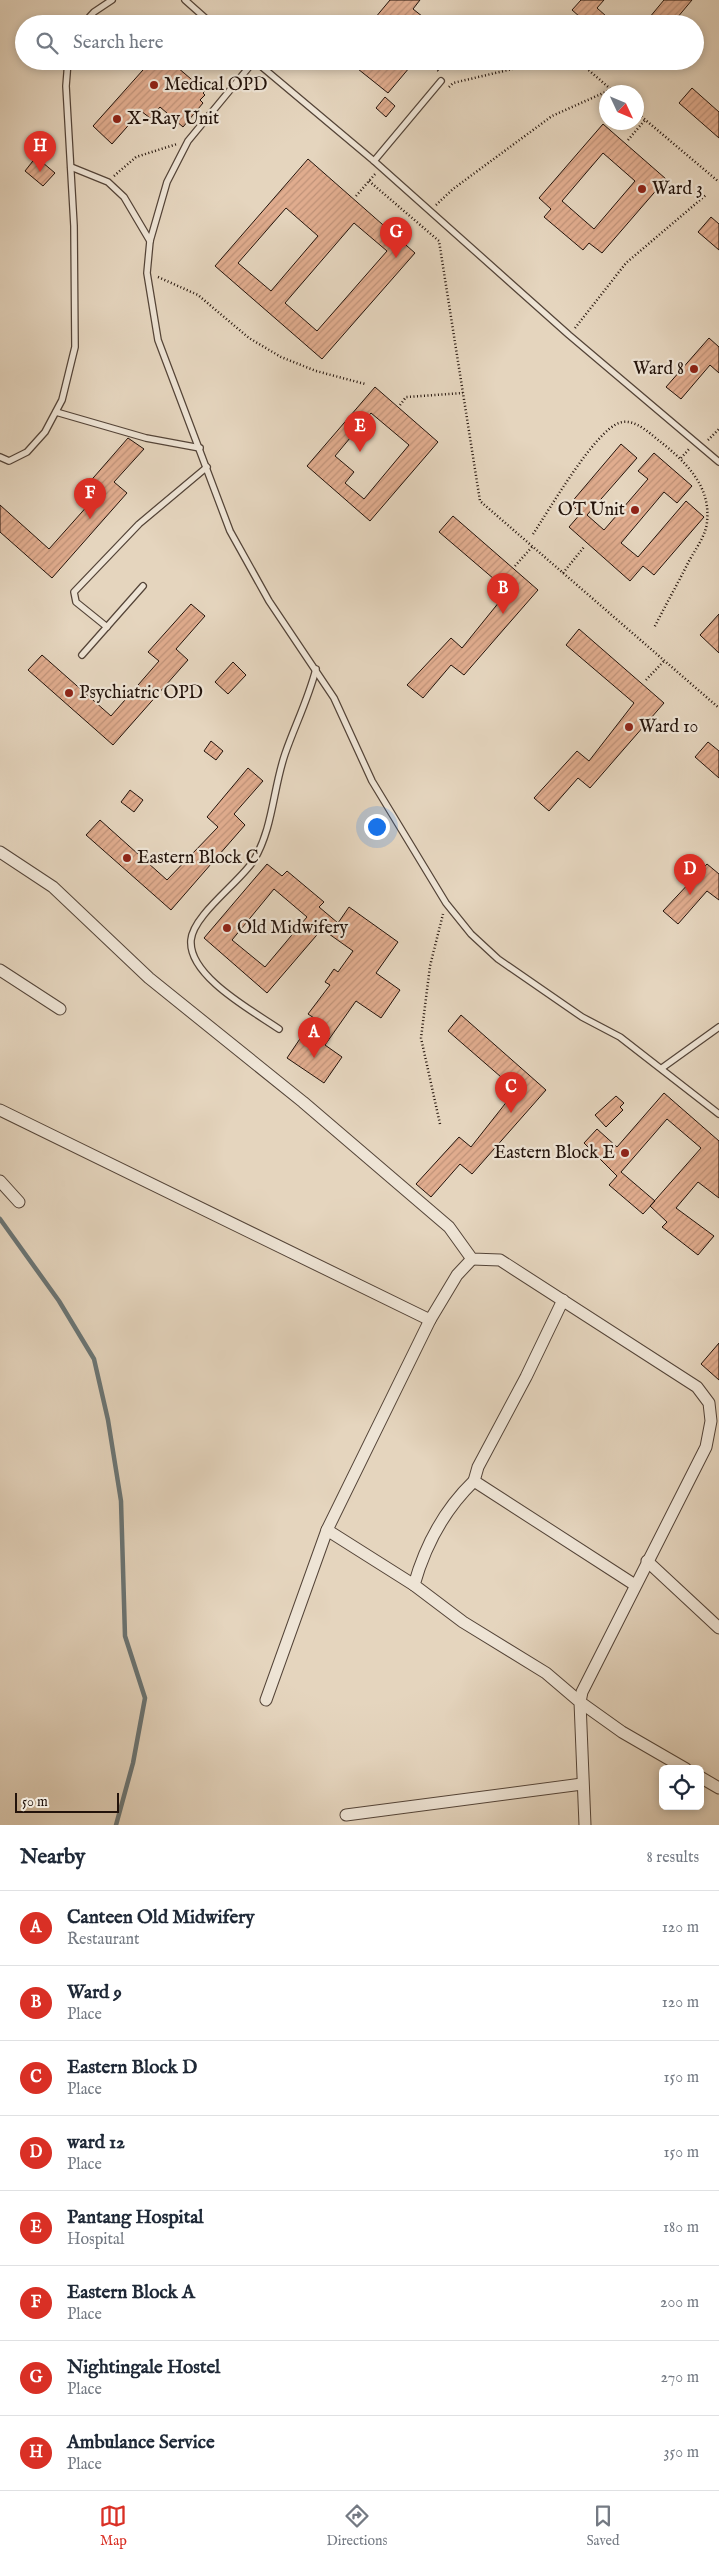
<!DOCTYPE html>
<html lang="en">
<head>
<meta charset="utf-8">
<style>
	:root { --surface:#fff; --page:#f6f6f7; --text:#1f2937; --muted:#747a83; --line:#e0e1e3; --accent:#d93025 }
	body { margin:0; font-family:"IM FELL English",serif; background:var(--page); color:var(--text) }
	.controls { position:absolute; right:15px; bottom:15px; display:grid; overflow:hidden; border-radius:8px; box-shadow:0 2px 8px #0003 }
	.controls button { width:45px; height:45px; display:grid; place-items:center; padding:0; border:0; border-bottom:1px solid var(--line); background:var(--surface); color:var(--text); font:25px sans-serif }
	.compass { position:absolute; left:599px; top:85px; width:45px; height:45px; border-radius:50%; background:var(--surface); box-shadow:0 2px 8px #0003; rotate:134deg }
	.scale { position:absolute; left:15px; bottom:12px; width:104px; box-sizing:border-box; padding-left:5px; border:2px solid #23130b; border-top:0; font-size:14px; line-height:18px; white-space:nowrap; color:#23130b; -webkit-text-stroke:4px #eee4d5; paint-order:stroke }
	.you { position:absolute; left:376px; top:826px; width:18px; height:18px; margin:-12px; border:4px solid #fff; border-radius:50%; background:#1a73e8; box-shadow:0 0 0 8px #1a73e833 }
	.badge { display:grid; place-items:center; width:32px; height:32px; border-radius:50%; background:var(--accent); color:#fff; font-size:16px; font-weight:700 }
	.pin { position:absolute; translate:-50% -41px; filter:drop-shadow(0 1px 2px #0008) }
	.pin::after { content:''; position:absolute; top:26px; width:18px; height:15px; background:inherit; clip-path:polygon(0 0,100% 0,50% 100%) }
	.list { margin:0; padding:0; list-style:none }
	h2 { display:flex; justify-content:space-between; align-items:center; height:65px; margin:0; padding:0 20px; font-size:21px }
	h2 small { font-size:16px; font-weight:400; color:var(--muted) }
	.list li { display:grid; grid-template-columns:32px 1fr auto; gap:15px; align-items:center; box-sizing:border-box; height:75px; padding:0 20px; border-top:1px solid var(--line) }
	.list b { display:block; font-size:19px; white-space:nowrap }
	.list p { margin:0; font-size:16px; white-space:nowrap; color:var(--muted) }
	.list em { font-size:16px; font-style:normal; color:var(--muted) }
	.icon { flex:none; width:28px; height:28px; fill:none; stroke:currentColor; stroke-width:2; stroke-linecap:round; stroke-linejoin:round }
	.map { position:relative; flex:none; width:719px; height:1825px; overflow:hidden }
	.search { position:absolute; background:var(--surface); box-shadow:0 2px 8px #0003; left:15px; right:15px; top:15px; height:55px; display:flex; align-items:center; gap:12px; box-sizing:border-box; padding:0 18px; border-radius:28px; color:var(--muted); font-size:19px }
	.sheet { height:665px; background:var(--surface) }
	nav { display:flex; justify-content:space-around; align-items:center; box-sizing:border-box; height:70px; border-top:1px solid var(--line); background:var(--surface); font-size:14px; color:var(--muted) }
	nav a { display:grid; justify-items:center; gap:2px }
	nav .on { color:var(--accent) }
	.map>svg:first-child { display:block }
	.lines { fill:none; stroke-linecap:round; stroke-linejoin:round }
	.stream { stroke:#6a7575; stroke-width:4.5 }
	.building { fill:url(#building-hatch); stroke:#23130b; fill-rule:evenodd }
	.lane-casing { stroke:#544438; stroke-width:8 }
	.street-casing { stroke:#544438; stroke-width:13 }
	.path { stroke:#23130b; stroke-width:2.5; stroke-dasharray:1 2.5; stroke-linecap:butt }
	.lane { stroke:#eee4d5; stroke-width:5.5 }
	.street { stroke:#eee4d5; stroke-width:11 }
	.poi-dot { fill:#8f2418; stroke:#eee4d5; stroke-width:2 }
	.labels { text-anchor:middle; dominant-baseline:central; stroke-width:4.5; stroke-linejoin:round; paint-order:stroke }
	.poi-label { font-size:18px; fill:#23130b; stroke:#eee4d5; text-anchor:start }
</style>
</head>
<body>
<div class="map">
<svg width="719" height="1825" viewBox="0 0 719 1825">
	<defs>
		<pattern id="building-hatch" width="6" height="6" patternUnits="userSpaceOnUse" patternTransform="scale(1.25)"><rect width="6" height="6" fill="#e0ac8e"/><path d="M-1 1l2-2M0 6l6-6M5 7l2-2" fill="none" stroke="#c09379"/></pattern>
	</defs>
	<rect width="100%" height="100%" fill="#e5d5be"/>
	<filter id="stains"><feTurbulence type="fractalNoise" baseFrequency=".004" numOctaves="4"/><feColorMatrix values="0 0 0 0 .2 0 0 0 0 .09 0 0 0 0 .02 0 0 0 .5 -.17"/></filter>
	<radialGradient id="worn" r=".72"><stop offset=".6" stop-color="#630" stop-opacity="0"/><stop offset="1" stop-color="#630" stop-opacity=".3"/></radialGradient>
	<g class="lines">
		<!-- stream -->
		<polyline class="stream" points="0,1219 59,1301 94,1359 108,1420 121,1501 125,1636 145,1698 133,1763 116,1825"/>
	</g>
	<!-- building -->
	<g class="building">
		<polygon points="390,0 420,0 413,9 432,24 370,24"/>
		<polygon points="581,0 604,0 597,8 615,24 588,24 572,10"/>
		<polygon points="664,0 692,0 672,24 644,24"/>
		<polygon points="151,61 170,61 205,91 203,93 205,95 200,100 203,103 183,127 160,107 150,118 141,111 112,144 93,126"/>
		<polygon points="348,61 415,61 388,93"/>
		<polygon points="692,88 719,112 719,138 679,103"/>
		<polygon points="385,97 395,106 386,117 376,108"/>
		<path d="M603 124 666 179 602 253 589 243 583 250 544 217 551 209 539 198ZM603 153 635 181 594 229 562 201Z"/>
		<polygon points="36,157 55,173 43,186 25,171"/>
		<path d="M308 159 415 253 322 359 215 266ZM286 208 318 236 271 291 238 263ZM354 223 387 251 317 331 285 303Z"/>
		<polygon points="711,217 719,224 719,250 698,232"/>
		<polygon points="709,338 719,347 719,373 710,365 681,399 666,387"/>
		<path d="M375 387 438 442 370 521 307 466ZM371 413 409 445 364 499 345 483 354 472 335 456Z"/>
		<polygon points="128,438 144,449 114,482 127,493 52,578 0,532 0,505 49,549 98,494 87,485"/>
		<polygon points="621,444 637,458 587,515 604,530 648,479 638,471 654,453 692,486 677,503 664,492 621,543 638,557 686,501 704,517 654,575 643,566 630,581 569,527 581,513 570,504"/>
		<polygon points="453,516 538,590 464,675 451,665 423,698 407,685 451,638 462,648 508,591 439,532"/>
		<polygon points="191,604 205,616 176,649 188,660 113,745 28,670 42,655 111,716 159,661 148,652"/>
		<polygon points="719,614 719,653 700,635"/>
		<polygon points="579,629 664,703 590,788 578,778 549,811 534,798 577,751 589,761 634,703 566,645"/>
		<polygon points="233,662 246,675 228,694 215,682"/>
		<polygon points="211,741 223,751 216,760 204,751"/>
		<polygon points="708,742 719,751 719,778 695,757"/>
		<polygon points="248,768 263,781 234,814 245,825 171,910 86,835 100,820 167,880 218,827 207,817"/>
		<polygon points="130,790 143,800 134,812 121,802"/>
		<path d="M267 864 282 876 287 871 324 902 319 907 338 923 349 907 398 942 376 973 400 990 381 1018 356 1001 325 1045 342 1057 324 1083 287 1058 314 1018 308 1014 330 985 325 982 334 969 338 972 353 951 322 929 267 993 204 938ZM274 889 307 917 265 967 232 940Z"/>
		<polygon points="707,864 719,874 719,900 707,891 678,924 663,911"/>
		<polygon points="461,1015 546,1090 472,1174 460,1164 431,1197 416,1184 459,1137 471,1147 516,1090 448,1031"/>
		<polygon points="664,1093 719,1141 719,1198 698,1182 676,1208 714,1236 698,1255 662,1227 667,1222 650,1206 701,1148 667,1119 621,1172 655,1201 643,1214 609,1185 617,1176 584,1143 597,1129 617,1147"/>
		<polygon points="616,1096 624,1103 620,1107 623,1110 606,1127 595,1115"/>
		<polygon points="719,1343 719,1380 701,1364"/>
	</g>
	<g class="lines">
		<!-- lane casing -->
		<g class="lane-casing">
			<g id="lane">
				<polyline points="185,0 212,24"/>
				<polyline points="83,24 94,12 112,0"/>
				<polyline points="254,61 188,141 167,182 150,241 147,273 158,340 230,531 269,601 334,698 372,781 446,903 471,934 498,959 582,1017 620,1037 719,1114"/>
				<polyline points="255,61 374,161 569,335 719,462"/>
				<polyline points="374,161 441,81"/>
				<polyline points="71,167 108,182 124,197 150,241"/>
				<polyline points="56,412 146,438 200,448"/>
				<polyline points="0,457 9,461 27,452 45,432 62,400 75,347 74,226 66,86 68,61"/>
				<polyline points="107,627 76,602 74,592 139,524 207,467"/>
				<polyline points="82,655 143,586"/>
				<path d="M279 1029C253 1011 188 976 191 940 193 915 240 882 254 860 273 828 273 789 285 754 295 725 308 700 316 669"/>
				<polyline points="662,1068 719,1027"/>
			</g>
		</g>
		<!-- street casing -->
		<g class="street-casing">
			<g id="street">
				<polyline points="0,852 53,887 149,978 303,1102 449,1227 472,1259 500,1260 697,1387 709,1403 711,1421 706,1447 582,1692 580,1702 622,1732 686,1769"/>
				<polyline points="0,970 60,1009"/>
				<polyline points="0,1110 430,1320 457,1275 472,1259"/>
				<polyline points="0,1181 19,1202"/>
				<polyline points="563,1300 526,1377 478,1467 474,1481 635,1585"/>
				<path d="M474 1481C445 1509 425 1546 414 1585L463 1622 546 1673 580 1702 585 1825"/>
				<polyline points="647,1561 719,1628"/>
				<polyline points="414,1585 327,1530 430,1320"/>
				<polyline points="266,1700 327,1530"/>
				<polyline points="700,1777 719,1788"/>
				<polyline points="346,1815 582,1784"/>
			</g>
		</g>
		<!-- path -->
		<g class="path">
			<polyline points="427,61 440,72"/>
			<polyline points="578,61 614,92"/>
			<polyline points="449,87 453,83 546,61"/>
			<polyline points="636,112 719,182"/>
			<polyline points="628,140 645,120"/>
			<polyline points="114,176 136,157 177,144"/>
			<polyline points="369,181 439,241 480,501 719,708"/>
			<polyline points="356,196 376,173"/>
			<polyline points="436,205 453,189 552,116 610,90"/>
			<polyline points="158,277 198,295 249,338 281,357 316,371 365,384"/>
			<polyline points="575,328 626,263 706,195"/>
			<polyline points="400,405 406,397 463,393"/>
			<polyline points="708,440 719,429"/>
			<polyline points="681,458 690,448"/>
			<path d="M533 534C550 509 594 432 619 423 635 417 651 435 662 443 687 463 711 487 707 522 706 536 694 551 688 563 677 585 665 606 654 628"/>
			<polyline points="515,566 532,547"/>
			<polyline points="563,573 584,547"/>
			<polyline points="646,680 664,661"/>
			<polyline points="440,1124 421,1038 430,966 443,914"/>
		</g>
		<!-- lane -->
		<use href="#lane" class="lane"/>
		<!-- street -->
		<use href="#street" class="street"/>
	</g>
	<!-- markers -->
	<g class="poi-dot">
		<circle cx="154" cy="85" r="5"/>
		<circle cx="117" cy="119" r="5"/>
		<circle cx="642" cy="189" r="5"/>
		<circle cx="694" cy="369" r="5"/>
		<circle cx="635" cy="510" r="5"/>
		<circle cx="69" cy="693" r="5"/>
		<circle cx="629" cy="727" r="5"/>
		<circle cx="127" cy="858" r="5"/>
		<circle cx="227" cy="928" r="5"/>
		<circle cx="625" cy="1153" r="5"/>
	</g>
	<g class="labels">
		<!-- poi labels -->
		<g class="poi-label">
			<text x="164" y="85">Medical OPD</text>
			<text x="127" y="119">X-Ray Unit</text>
			<text x="652" y="189">Ward 3</text>
			<text x="684" y="369" text-anchor="end">Ward 8</text>
			<text x="625" y="510" text-anchor="end">OT Unit</text>
			<text x="79" y="693">Psychiatric OPD</text>
			<text x="639" y="727">Ward 10</text>
			<text x="137" y="858">Eastern Block C</text>
			<text x="237" y="928">Old Midwifery</text>
			<text x="615" y="1153" text-anchor="end">Eastern Block E</text>
		</g>
	</g>
	<rect width="100%" height="100%" filter="url(#stains)"/>
	<rect width="100%" height="100%" fill="url(#worn)"/>
</svg>
<div class="controls">
<button><svg class="icon" aria-label="locate" viewBox="0 0 24 24"><circle cx="12" cy="12" r="6"/><path d="M12 2v4M12 18v4M2 12h4M18 12h4"/></svg></button>
</div>
<svg class="compass" viewBox="-18 -18 36 36"><path d="M0-13l5 13h-10z" fill="#e53935"/><path d="M0 13l5-13h-10z" fill="#747a83"/></svg>
<div class="scale">50 m</div>
<div class="you"></div>
<div class="pin badge" style="left:314px;top:1058px">A</div>
<div class="pin badge" style="left:503px;top:614px">B</div>
<div class="pin badge" style="left:511px;top:1113px">C</div>
<div class="pin badge" style="left:690px;top:895px">D</div>
<div class="pin badge" style="left:360px;top:452px">E</div>
<div class="pin badge" style="left:90px;top:519px">F</div>
<div class="pin badge" style="left:396px;top:258px">G</div>
<div class="pin badge" style="left:40px;top:172px">H</div>
<div class="search"><svg class="icon" aria-label="search" viewBox="0 0 24 24"><circle cx="10" cy="10" r="6"/><path d="M15 15l6 6"/></svg>Search here</div>
</div>
<section class="sheet">
<h2>Nearby<small>8 results</small></h2>
<ul class="list">
<li><span class="badge">A</span><div><b>Canteen Old Midwifery</b><p>Restaurant</p></div><em>120 m</em></li>
<li><span class="badge">B</span><div><b>Ward 9</b><p>Place</p></div><em>120 m</em></li>
<li><span class="badge">C</span><div><b>Eastern Block D</b><p>Place</p></div><em>150 m</em></li>
<li><span class="badge">D</span><div><b>ward 12</b><p>Place</p></div><em>150 m</em></li>
<li><span class="badge">E</span><div><b>Pantang Hospital</b><p>Hospital</p></div><em>180 m</em></li>
<li><span class="badge">F</span><div><b>Eastern Block A</b><p>Place</p></div><em>200 m</em></li>
<li><span class="badge">G</span><div><b>Nightingale Hostel</b><p>Place</p></div><em>270 m</em></li>
<li><span class="badge">H</span><div><b>Ambulance Service</b><p>Place</p></div><em>350 m</em></li>
</ul>
</section>
<nav>
<a class="on"><svg class="icon" aria-label="map" viewBox="0 0 24 24"><path d="M3 6l6-2 6 2 6-2v14l-6 2-6-2-6 2zM9 4v14M15 6v14"/></svg>Map</a>
<a><svg class="icon" aria-label="directions" viewBox="0 0 24 24"><path d="M12 3l9 9-9 9-9-9zM9 14v-3h6M13 9l2 2-2 2"/></svg>Directions</a>
<a><svg class="icon" aria-label="saved" viewBox="0 0 24 24"><path d="M7 4h10v16l-5-4-5 4z"/></svg>Saved</a>
</nav>
</body>
</html>
